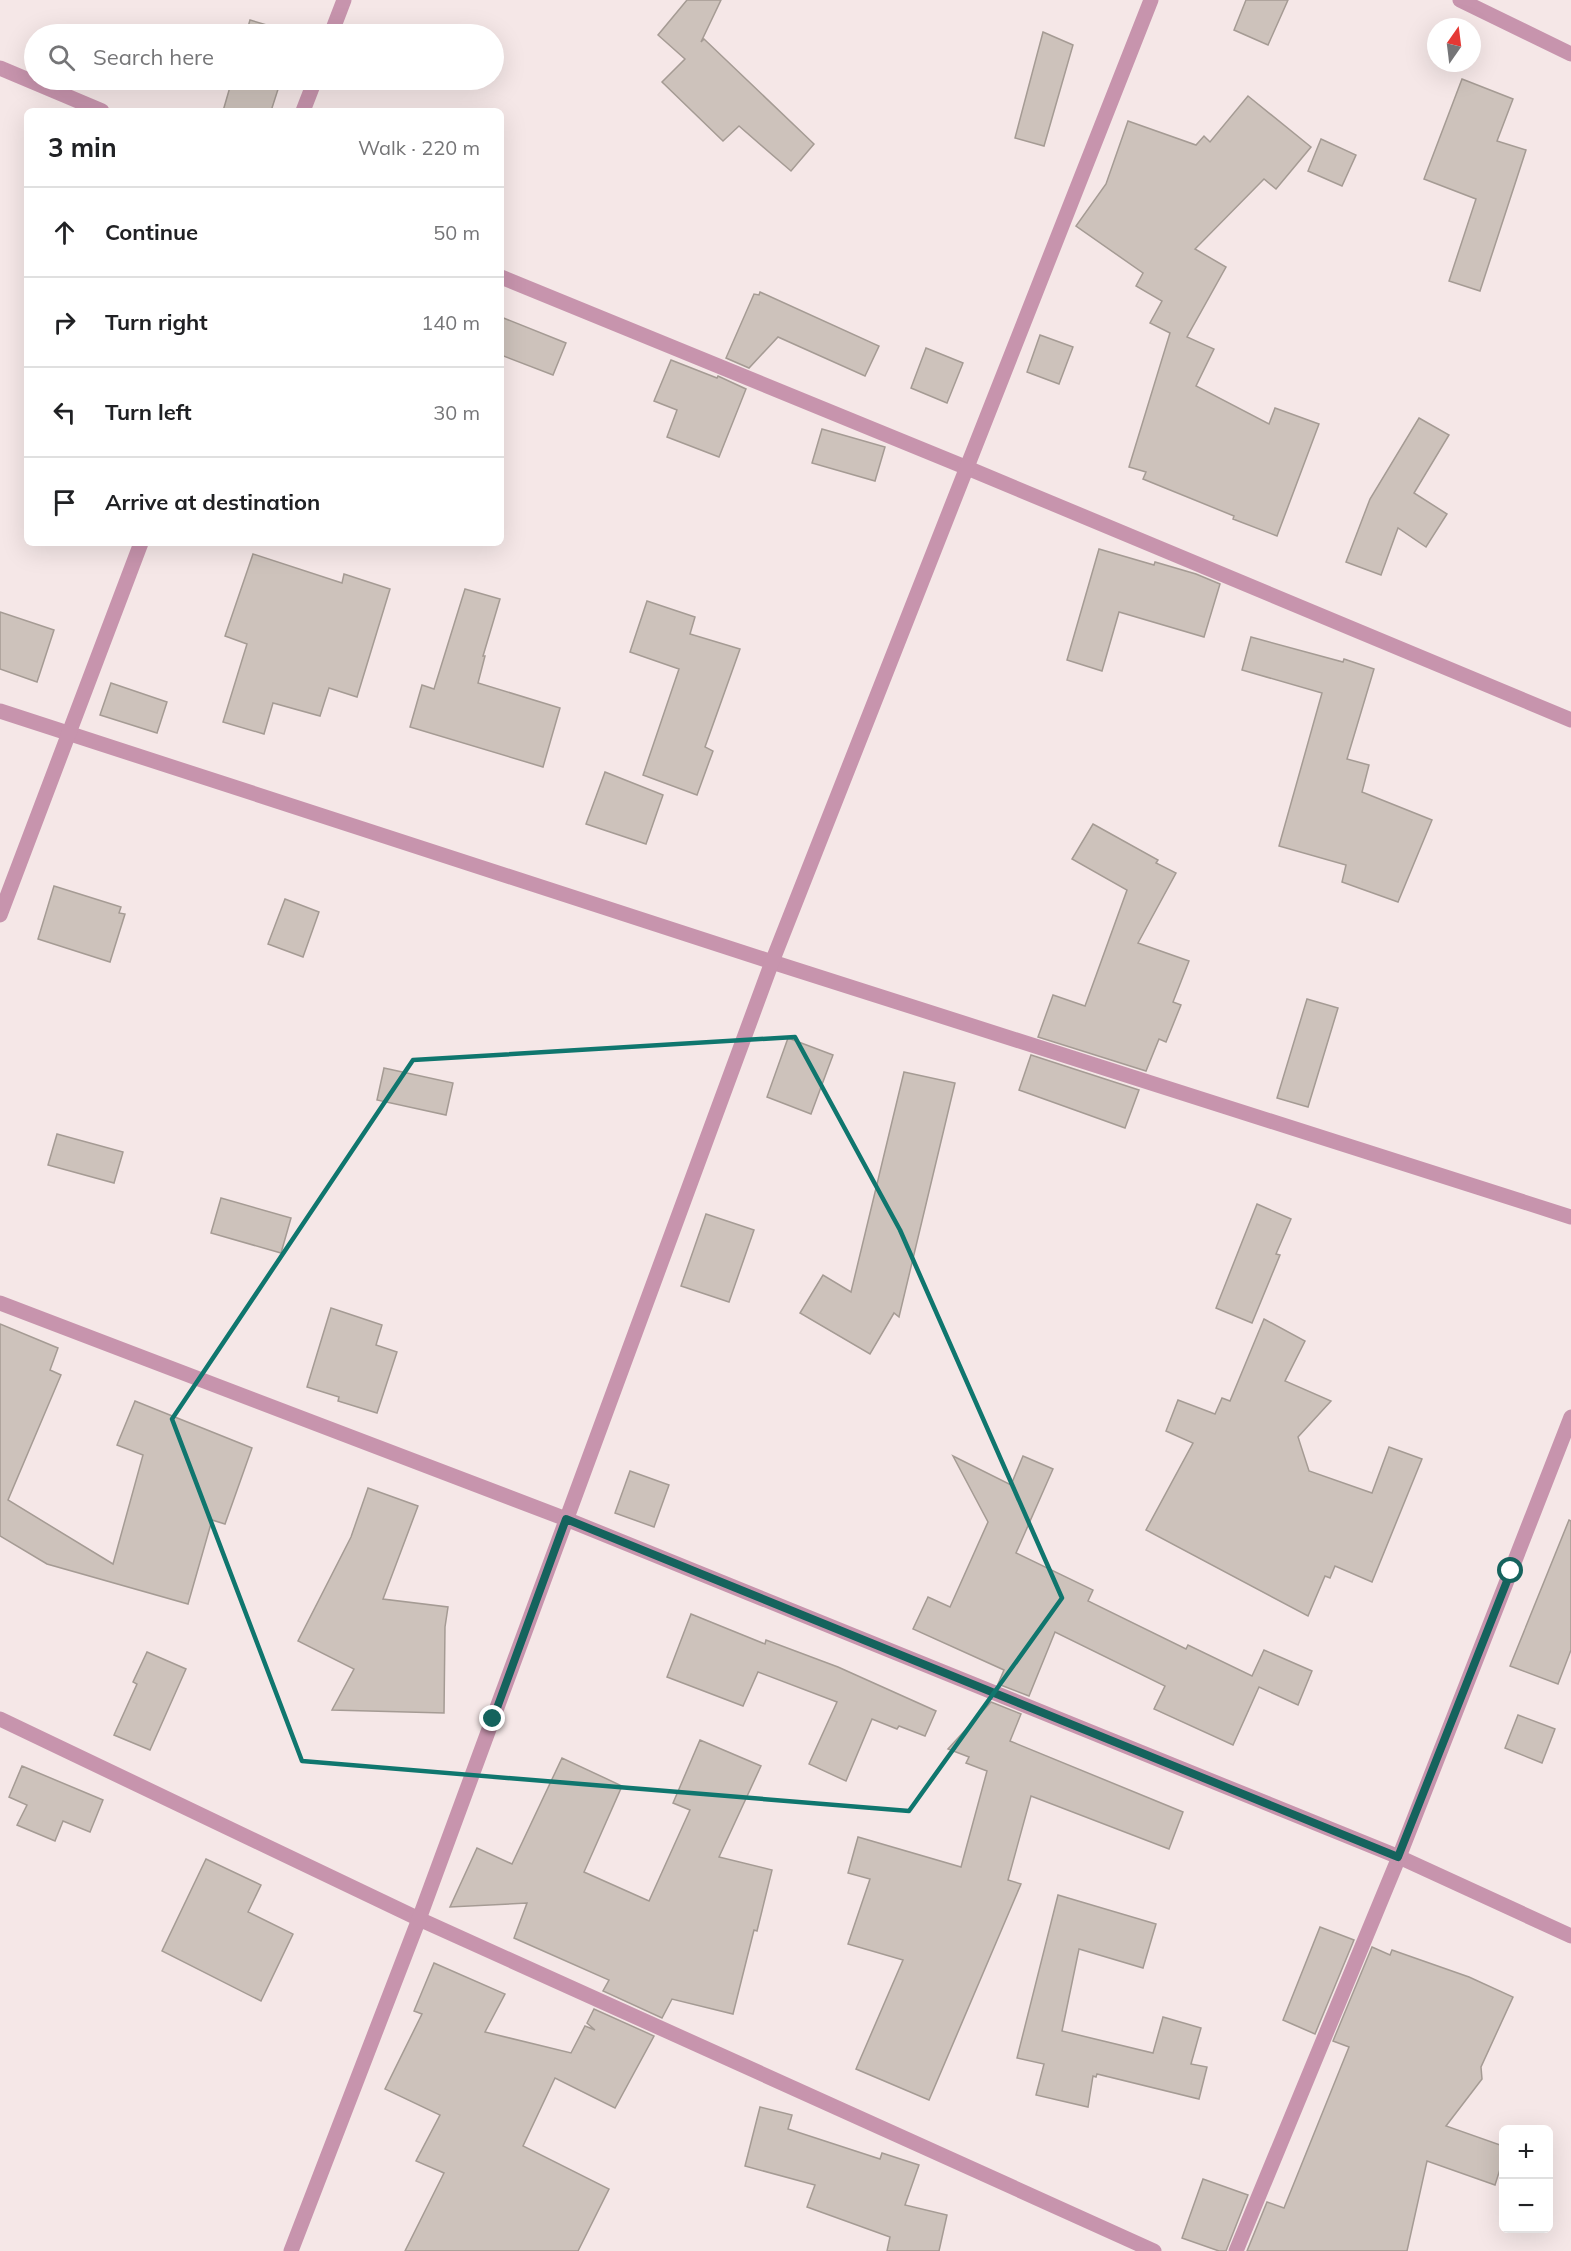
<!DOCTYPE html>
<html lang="en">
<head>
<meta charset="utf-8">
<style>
	:root { --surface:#fff; --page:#f2f2f2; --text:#202124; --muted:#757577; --line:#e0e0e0 }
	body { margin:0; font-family:Mulish,sans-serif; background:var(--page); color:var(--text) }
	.controls { position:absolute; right:18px; bottom:18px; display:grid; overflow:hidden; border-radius:9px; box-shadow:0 6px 24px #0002 }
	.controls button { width:54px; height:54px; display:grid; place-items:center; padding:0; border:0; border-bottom:2px solid var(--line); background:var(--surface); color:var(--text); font:30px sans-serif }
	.compass { position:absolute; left:1427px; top:18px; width:54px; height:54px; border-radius:50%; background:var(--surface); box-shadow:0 6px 24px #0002; rotate:14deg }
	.stop { position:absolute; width:18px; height:18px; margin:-14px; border:4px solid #15635d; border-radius:50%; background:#fff }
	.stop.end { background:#15635d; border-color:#fff; box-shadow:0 2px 6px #0008 }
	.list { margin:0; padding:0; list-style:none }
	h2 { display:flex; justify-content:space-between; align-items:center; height:78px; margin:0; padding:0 24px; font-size:26px }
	h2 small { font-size:20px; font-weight:400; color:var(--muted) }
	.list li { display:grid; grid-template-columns:39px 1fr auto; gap:18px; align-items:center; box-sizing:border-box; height:90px; padding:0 24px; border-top:2px solid var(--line) }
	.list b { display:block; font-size:22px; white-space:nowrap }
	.list em { font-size:20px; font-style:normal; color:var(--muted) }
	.icon { flex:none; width:33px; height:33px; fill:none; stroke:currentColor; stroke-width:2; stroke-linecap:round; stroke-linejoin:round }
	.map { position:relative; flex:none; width:1571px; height:2251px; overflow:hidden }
	.search { position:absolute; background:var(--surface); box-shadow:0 6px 24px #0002; left:24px; top:24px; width:480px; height:66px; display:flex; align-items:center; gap:15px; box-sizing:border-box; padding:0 21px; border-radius:33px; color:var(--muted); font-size:22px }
	.panel { position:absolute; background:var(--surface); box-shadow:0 6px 24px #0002; left:24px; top:108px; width:480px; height:438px; border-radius:9px }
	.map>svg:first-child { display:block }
	.building { fill:#cdc2bb; stroke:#a59b94; stroke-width:1.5 }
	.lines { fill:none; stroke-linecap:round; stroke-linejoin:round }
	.minor { stroke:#c794ad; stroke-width:15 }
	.route { stroke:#15635d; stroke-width:8 }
	.marked { fill:none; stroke:#0f766e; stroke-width:4.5; stroke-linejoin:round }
</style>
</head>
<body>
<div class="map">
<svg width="1571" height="2251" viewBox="0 0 1571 2251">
	<rect width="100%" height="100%" fill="#f5e7e7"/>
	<!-- building -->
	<g class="building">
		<polygon points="687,0 721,0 701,42 704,39 814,144 791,171 739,126 723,141 662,82 685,59 658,35"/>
		<polygon points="1246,0 1288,0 1268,45 1234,30"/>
		<polygon points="250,20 294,33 246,34"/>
		<polygon points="1043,32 1073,45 1044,146 1015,138"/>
		<polygon points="1462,79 1513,99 1497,141 1526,150 1480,291 1449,281 1476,199 1424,179"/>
		<polygon points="232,80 281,80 271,111 223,111"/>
		<polygon points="1248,96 1311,147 1276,189 1264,179 1195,249 1226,267 1187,337 1214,349 1196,386 1269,424 1275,408 1319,424 1277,536 1233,519 1234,516 1143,479 1146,472 1129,467 1170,333 1150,323 1162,301 1136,286 1143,273 1076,226 1106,184 1128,121 1196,145 1204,136 1210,142"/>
		<polygon points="1321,139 1356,155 1342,186 1308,171"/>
		<polygon points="760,292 879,346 865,376 778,337 749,368 726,358 754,294 759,295"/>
		<polygon points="501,317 566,343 553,375 501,355"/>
		<polygon points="1040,335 1073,347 1059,384 1027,372"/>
		<polygon points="926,348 963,363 947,403 911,388"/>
		<polygon points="671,360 717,378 718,376 746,389 719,457 667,437 677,410 654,401"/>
		<polygon points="1419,418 1449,435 1414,493 1447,514 1426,547 1398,528 1381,575 1346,562 1370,499"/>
		<polygon points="822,429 885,447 875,481 812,463"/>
		<polygon points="1099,549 1154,565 1155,562 1196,574 1220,584 1204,637 1119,612 1102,671 1067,660"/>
		<polygon points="253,554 342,583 344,574 390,589 357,697 329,688 320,716 273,703 264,734 223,722 247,644 225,636"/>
		<polygon points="465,589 500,599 483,656 485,656 478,683 560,708 543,767 410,727 422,685 434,689"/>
		<polygon points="647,601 695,617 690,634 740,649 705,747 713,751 697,795 643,775 679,669 630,652"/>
		<polygon points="0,612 54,630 37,682 0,669"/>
		<polygon points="1251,637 1343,662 1344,659 1374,669 1347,759 1369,765 1362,792 1432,820 1398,902 1342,882 1346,865 1279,846 1322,693 1242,670"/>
		<polygon points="111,683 167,702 157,733 100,715"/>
		<polygon points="605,772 663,795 646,844 586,824"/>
		<polygon points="1093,824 1158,860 1156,863 1176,873 1138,943 1189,961 1173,1002 1181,1005 1166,1042 1159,1039 1146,1071 1038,1037 1053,995 1085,1006 1127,890 1072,859"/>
		<polygon points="54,886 121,907 119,913 125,914 110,962 38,939"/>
		<polygon points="285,899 319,912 303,957 268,944"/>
		<polygon points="1307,999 1338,1008 1308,1107 1277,1098"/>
		<polygon points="788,1038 833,1055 811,1114 767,1097"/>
		<polygon points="1031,1055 1139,1090 1125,1128 1019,1090"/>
		<polygon points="384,1068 453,1083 446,1115 377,1100"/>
		<polygon points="904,1072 955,1083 899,1317 894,1313 870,1354 800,1313 823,1275 851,1292"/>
		<polygon points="57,1134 123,1152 114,1183 48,1165"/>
		<polygon points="221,1198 291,1218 281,1253 211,1233"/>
		<polygon points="1257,1204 1291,1219 1276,1254 1280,1255 1252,1323 1216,1308"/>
		<polygon points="706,1214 754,1230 729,1302 681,1286"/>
		<polygon points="331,1308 382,1325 376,1345 397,1352 377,1413 338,1401 339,1397 307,1387"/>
		<polygon points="1264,1319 1305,1341 1285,1381 1331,1401 1298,1437 1309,1471 1372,1493 1389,1447 1422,1459 1372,1582 1335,1566 1330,1578 1325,1576 1308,1616 1146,1530 1193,1443 1166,1431 1178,1400 1215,1414 1222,1398 1230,1401"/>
		<polygon points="0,1324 58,1348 50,1370 61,1375 8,1500 113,1564 143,1455 117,1445 135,1401 252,1448 225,1524 212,1520 188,1604 47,1564 0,1536"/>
		<polygon points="953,1456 1011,1485 1023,1456 1053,1469 1016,1553 1093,1590 1088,1601 1186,1649 1188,1645 1252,1676 1264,1650 1312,1671 1298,1705 1259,1687 1233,1745 1154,1709 1165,1686 1055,1632 1029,1696 998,1684 1004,1670 913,1629 928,1597 950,1607 988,1522"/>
		<polygon points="630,1471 669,1485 654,1527 615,1513"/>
		<polygon points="368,1488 418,1506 383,1599 448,1607 445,1627 444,1713 332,1710 354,1669 298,1641 351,1537"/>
		<polygon points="1569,1520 1571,1521 1571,1650 1558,1684 1510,1666"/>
		<polygon points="691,1614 765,1644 766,1640 838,1667 936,1711 925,1736 899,1726 897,1729 872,1719 846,1781 809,1764 837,1702 758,1672 743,1706 667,1677"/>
		<polygon points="147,1652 186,1669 150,1750 114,1735 137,1684 133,1682"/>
		<polygon points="991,1702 1021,1714 1010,1741 1183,1812 1169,1849 1031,1796 1008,1880 1021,1884 929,2100 856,2069 903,1960 848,1944 870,1879 848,1873 858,1837 961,1867 987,1771 966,1763 969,1757 948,1749"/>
		<polygon points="1518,1715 1555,1729 1542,1763 1505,1748"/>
		<polygon points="700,1740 761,1766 719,1857 772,1870 757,1931 754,1930 733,2014 672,1999 662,2018 603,1991 609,1980 514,1938 527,1903 450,1907 477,1848 512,1864 562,1758 622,1786 584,1872 649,1901 690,1810 673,1803"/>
		<polygon points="22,1766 103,1800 90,1832 63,1821 55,1841 17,1825 27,1805 9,1797"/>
		<polygon points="206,1859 261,1885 248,1912 293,1934 261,2001 162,1951"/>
		<polygon points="1058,1895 1156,1924 1143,1968 1079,1949 1062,2031 1153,2053 1163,2017 1201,2028 1191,2064 1207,2067 1199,2099 1097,2074 1096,2077 1093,2076 1088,2107 1036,2095 1044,2064 1017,2058"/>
		<polygon points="1320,1927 1354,1940 1315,2034 1283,2020"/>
		<polygon points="1372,1947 1390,1955 1392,1950 1469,1977 1513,1997 1481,2067 1482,2079 1446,2126 1503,2146 1503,2160 1495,2185 1427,2161 1407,2251 1247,2251 1267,2202 1284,2208 1349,2047 1333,2041"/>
		<polygon points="434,1963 505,1994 485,2032 571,2053 585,2026 595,2030 587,2023 594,2009 654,2036 615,2108 555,2078 523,2146 609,2189 578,2251 405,2251 444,2173 416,2161 440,2115 385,2089 422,2014 414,2011"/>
		<polygon points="760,2107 792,2115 788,2129 880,2159 882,2153 919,2165 905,2205 947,2215 939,2251 887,2251 890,2237 807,2207 815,2185 745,2166"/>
		<polygon points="1203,2179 1248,2195 1226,2251 1219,2251 1182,2238"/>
	</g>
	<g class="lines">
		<!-- minor -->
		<g class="minor">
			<polyline points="1460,0 1571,54"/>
			<polyline points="331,34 344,0"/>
			<polyline points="0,68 102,111"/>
			<polyline points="303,111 315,80"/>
			<polyline points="501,277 965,467 1571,720"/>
			<polyline points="0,711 772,962 1571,1217"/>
			<polyline points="0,915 141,543"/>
			<polyline points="0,1303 566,1519 1399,1857 1571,1936"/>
			<polyline points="0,1719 419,1919 1154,2251"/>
			<polyline points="291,2251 419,1919 772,962 1151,0"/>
			<polyline points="1236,2251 1399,1857 1571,1417"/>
		</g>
	</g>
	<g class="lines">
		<!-- route -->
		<polyline class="route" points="493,1719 566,1519 1398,1857 1511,1571"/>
	</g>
	<!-- marked area -->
	<path class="marked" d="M795 1037 900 1230 1062 1598 909 1811 302 1761 172 1419 413 1060Z"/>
</svg>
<div class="controls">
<button>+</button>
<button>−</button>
</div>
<svg class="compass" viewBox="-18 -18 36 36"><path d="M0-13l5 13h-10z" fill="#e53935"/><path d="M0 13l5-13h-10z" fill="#757577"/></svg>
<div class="stop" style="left:1511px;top:1571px"></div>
<div class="stop end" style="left:493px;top:1719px"></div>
<div class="search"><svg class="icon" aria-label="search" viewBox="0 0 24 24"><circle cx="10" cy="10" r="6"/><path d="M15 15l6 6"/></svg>Search here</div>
<section class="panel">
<h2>3 min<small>Walk · 220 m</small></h2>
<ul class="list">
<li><svg class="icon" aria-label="ahead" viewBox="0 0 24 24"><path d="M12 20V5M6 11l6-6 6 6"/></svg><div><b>Continue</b></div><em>50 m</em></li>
<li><svg class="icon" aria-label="right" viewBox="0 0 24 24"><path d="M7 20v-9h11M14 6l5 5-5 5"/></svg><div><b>Turn right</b></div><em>140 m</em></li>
<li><svg class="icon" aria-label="left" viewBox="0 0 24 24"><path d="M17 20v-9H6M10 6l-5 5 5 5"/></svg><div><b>Turn left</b></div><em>30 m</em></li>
<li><svg class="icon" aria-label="arrive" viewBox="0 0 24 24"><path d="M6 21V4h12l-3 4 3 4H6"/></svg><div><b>Arrive at destination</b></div></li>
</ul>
</section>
</div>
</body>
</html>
